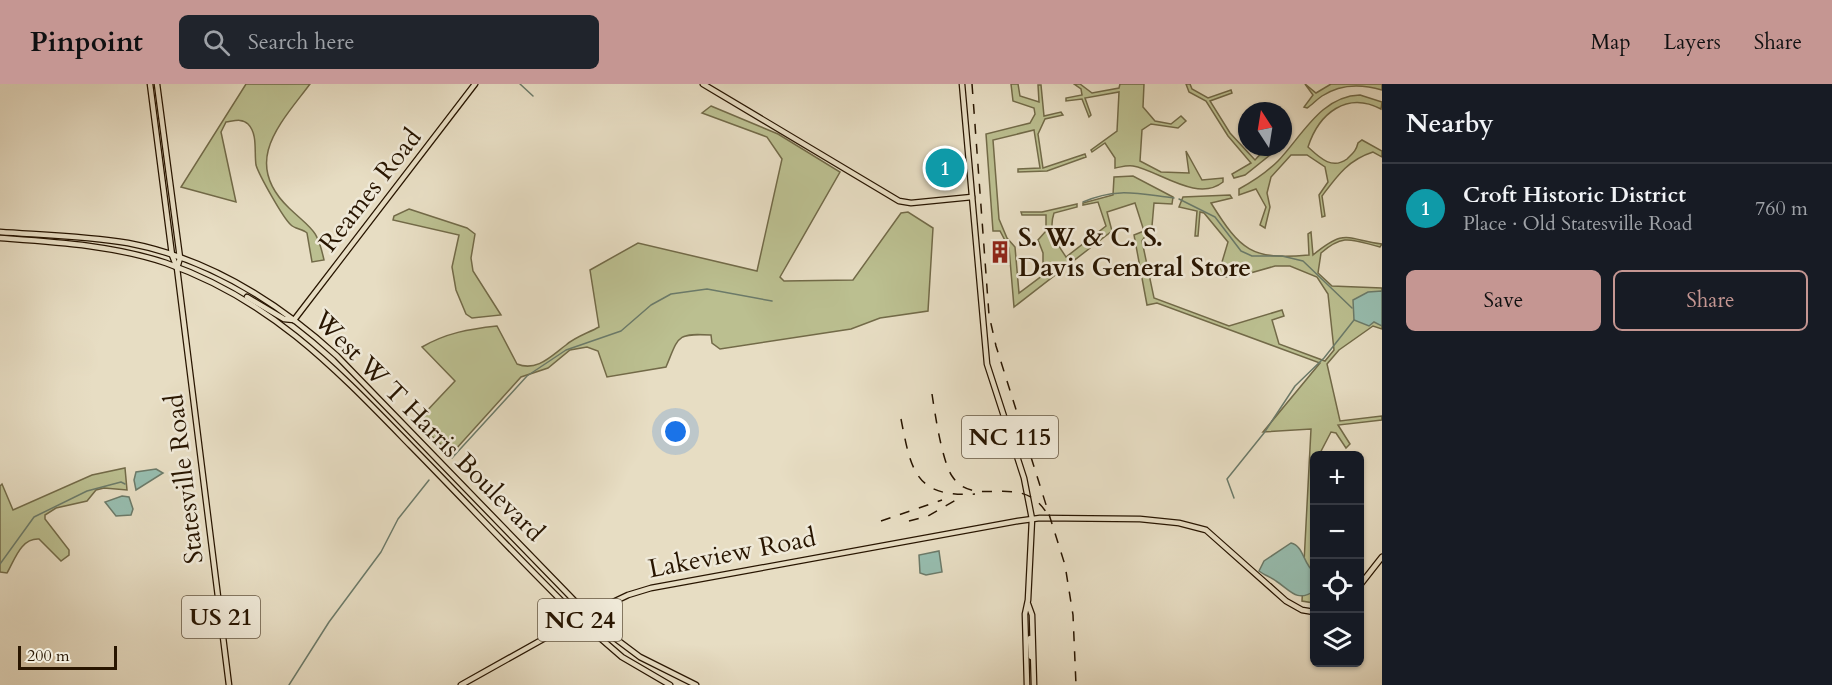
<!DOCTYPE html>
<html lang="en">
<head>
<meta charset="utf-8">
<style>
	:root { --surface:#171b24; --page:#20242c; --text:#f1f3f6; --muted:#9ea1a6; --line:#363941; --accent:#c59692 }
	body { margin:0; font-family:Cardo,serif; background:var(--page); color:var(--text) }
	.controls { position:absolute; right:18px; bottom:18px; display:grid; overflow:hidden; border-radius:9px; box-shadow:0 2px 4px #0004 }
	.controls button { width:54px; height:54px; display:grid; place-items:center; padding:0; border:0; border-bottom:2px solid var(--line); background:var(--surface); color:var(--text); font:30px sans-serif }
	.compass { position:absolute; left:1238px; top:18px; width:54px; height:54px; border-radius:50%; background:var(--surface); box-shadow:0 2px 4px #0004; rotate:348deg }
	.scale { position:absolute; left:18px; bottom:15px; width:99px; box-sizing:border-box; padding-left:6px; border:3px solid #281500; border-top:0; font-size:16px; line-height:21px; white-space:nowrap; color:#281500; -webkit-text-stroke:4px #efe9d8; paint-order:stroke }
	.you { position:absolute; left:676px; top:348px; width:21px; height:21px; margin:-15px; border:4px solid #fff; border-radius:50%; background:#1a73e8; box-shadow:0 0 0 9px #1a73e833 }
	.badge { display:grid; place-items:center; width:39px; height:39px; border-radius:50%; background:var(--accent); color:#fff; font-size:20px; font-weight:700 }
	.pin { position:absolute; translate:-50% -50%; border:3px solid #fff; box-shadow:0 2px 6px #0006 }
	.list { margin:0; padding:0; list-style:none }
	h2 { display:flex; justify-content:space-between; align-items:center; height:78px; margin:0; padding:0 24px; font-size:26px }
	h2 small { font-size:20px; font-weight:400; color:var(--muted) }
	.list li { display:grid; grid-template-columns:39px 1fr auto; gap:18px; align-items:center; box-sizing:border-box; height:90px; padding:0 24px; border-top:2px solid var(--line) }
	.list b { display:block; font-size:22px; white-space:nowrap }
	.list p { margin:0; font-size:20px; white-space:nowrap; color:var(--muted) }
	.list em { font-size:20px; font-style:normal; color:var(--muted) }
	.actions { display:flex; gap:12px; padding:18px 24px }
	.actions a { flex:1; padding:14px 0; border:2px solid var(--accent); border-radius:9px; text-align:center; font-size:21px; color:var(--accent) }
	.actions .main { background:var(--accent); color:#111 }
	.icon { flex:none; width:33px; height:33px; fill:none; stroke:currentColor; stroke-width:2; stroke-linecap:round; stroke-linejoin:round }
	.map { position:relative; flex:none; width:1382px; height:601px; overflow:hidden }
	header { display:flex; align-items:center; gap:36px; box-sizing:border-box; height:84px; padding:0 30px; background:var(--accent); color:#111 }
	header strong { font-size:28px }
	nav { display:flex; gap:33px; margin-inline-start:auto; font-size:21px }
	.search { width:420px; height:54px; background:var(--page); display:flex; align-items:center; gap:15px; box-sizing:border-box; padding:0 21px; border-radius:9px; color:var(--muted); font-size:22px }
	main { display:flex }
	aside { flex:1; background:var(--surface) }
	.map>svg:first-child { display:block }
	.green { fill:#bbbf90; stroke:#726a48; stroke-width:1.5 }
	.water { fill:#97bdaf; stroke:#6b7a69; stroke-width:1.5 }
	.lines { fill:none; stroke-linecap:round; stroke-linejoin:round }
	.stream { stroke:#6b7a69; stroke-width:1.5 }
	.major-casing { stroke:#281500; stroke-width:7 }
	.major { stroke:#e7ddc3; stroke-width:4.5 }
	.rail { stroke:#281500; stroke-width:1.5; stroke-dasharray:10 10; stroke-linecap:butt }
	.labels { text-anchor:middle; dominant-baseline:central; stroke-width:5; stroke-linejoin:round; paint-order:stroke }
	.shield { fill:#efe9d8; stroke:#645541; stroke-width:1.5 }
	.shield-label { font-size:24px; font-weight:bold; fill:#281500 }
	.street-label { font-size:26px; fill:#281500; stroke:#efe9d8 }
	.poi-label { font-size:26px; font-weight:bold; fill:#281500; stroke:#efe9d8; text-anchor:start }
</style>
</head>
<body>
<header>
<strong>Pinpoint</strong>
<div class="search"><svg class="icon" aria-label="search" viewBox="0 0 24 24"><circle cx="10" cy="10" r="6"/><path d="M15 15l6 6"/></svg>Search here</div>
<nav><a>Map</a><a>Layers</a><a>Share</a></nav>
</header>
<main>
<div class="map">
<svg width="1382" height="601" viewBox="0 0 1382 601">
	<rect width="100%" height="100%" fill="#e7ddc3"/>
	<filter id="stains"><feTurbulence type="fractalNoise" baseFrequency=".00333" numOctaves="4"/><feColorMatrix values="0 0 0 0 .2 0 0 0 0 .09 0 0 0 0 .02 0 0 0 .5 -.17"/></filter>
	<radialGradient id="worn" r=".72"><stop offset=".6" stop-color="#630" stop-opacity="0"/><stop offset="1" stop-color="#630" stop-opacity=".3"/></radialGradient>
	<!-- green -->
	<g class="green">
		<path d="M246 0H310C280 40 241 78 289 124 312 146 317 144 324 176L312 178 307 149C303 145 295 145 291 141 283 134 259 91 256 81 254 68 258 50 248 40 242 34 234 37 226 38L221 48 236 118 181 103Z"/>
		<path d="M1011 0H1018L1020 12 1039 18 1038 1H1041L1044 32 1061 28 1063 31 1045 35 1038 50 1043 84 1085 70 1086 73 1047 87 1018 88V85L1040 84 1034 46 993 56 999 135 1007 154 1015 163 1019 209 1043 191V169L1038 156 1046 147V131H1022L1021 128H1042L1077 120V123L1054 129C1048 147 1056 158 1066 173L1106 142 1098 118 1083 121V119L1113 111 1114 93 1133 92 1173 113 1172 120 1154 119 1152 142 1142 157 1154 214 1229 242 1282 226 1284 232 1272 236 1279 260 1325 277 1334 266 1328 210 1317 193 1290 182H1275L1240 192 1222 193 1201 185 1202 182 1219 188 1228 158 1204 129 1200 128 1198 152H1195L1197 127 1179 123 1183 113 1230 111 1232 114 1211 119C1241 167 1251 176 1309 171L1308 150 1311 148 1313 171C1346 144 1345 155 1382 160L1380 163C1352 156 1344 149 1321 169L1318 189 1332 202 1382 204V245L1373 242 1339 266 1327 280 1340 337 1382 332V336L1338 341 1350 360 1346 364 1336 349 1331 348 1319 371 1314 372V519L1302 517 1311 345 1263 348 1320 279 1157 219 1147 221 1134 151 1144 147 1135 119 1107 128 1112 147 1014 223 1009 164 1000 147H993L986 50 1030 39 1035 30 1034 24 1013 17Z"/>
		<path d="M1074 0H1080L1092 9 1119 4 1120 0H1144L1143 23 1155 37 1171 40 1181 32 1186 37 1178 44 1151 40 1142 46 1140 77 1161 88 1189 89 1186 67 1202 96 1223 94V98C1197 119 1158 86 1133 82 1127 81 1121 83 1115 84V74L1105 59 1092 68 1091 66 1117 47 1119 8 1085 14 1091 31 1089 33 1082 15 1066 17V14L1082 11 1081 5Z"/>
		<polygon points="1186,0 1190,0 1192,5 1208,14 1231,6 1232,9 1210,17 1230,49 1255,76 1267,63 1270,71 1245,91 1234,94 1232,90 1251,79 1228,52 1206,17 1189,8"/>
		<path d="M1305 0 1316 9 1331 0H1382V6C1362 0 1340 0 1322 12 1316 16 1312 21 1307 24L1304 23 1313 11Z"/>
		<path d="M1360 11 1382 18 1381 25C1347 7 1319 29 1308 63 1320 74 1332 86 1347 75 1353 69 1356 67 1358 59L1362 56 1382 67V73L1373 68C1348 76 1337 92 1322 112L1325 132 1322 133 1319 111 1328 98 1325 83 1307 71H1291L1271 93 1267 109 1270 123 1265 144 1260 141 1266 123 1256 105 1239 111V105C1254 97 1266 89 1278 77 1302 52 1321 12 1360 11Z"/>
		<path d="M711 22 778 50 840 88 780 193 784 197 853 196 901 129 908 128 933 144 928 227 880 234 851 245 720 265 712 259 711 251C676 249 679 252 666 283L607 293 598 267 587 263 570 266 548 284 521 293 455 366 449 367 419 341 423 331 455 297 422 263C446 249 469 245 497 242L517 280C537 288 551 272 566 261 575 253 588 249 599 243L590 186 638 159 757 187 782 75 767 53 702 29Z"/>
		<polygon points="409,125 467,144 475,150 471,174 473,187 501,231 472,234 466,230 456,206 452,183 459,151 393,136 394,132"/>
		<path d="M125 384 127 406 104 404 96 406 87 417 56 424 45 431V435L69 466V471L61 477 39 455C21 454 15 475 7 489L0 488V402L2 400 13 426 92 391Z"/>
	</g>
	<!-- water -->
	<g class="water">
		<polygon points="1382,207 1382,242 1374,238 1369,242 1354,236 1353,216 1368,208"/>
		<polygon points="156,385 163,389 136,406 134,396 136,388"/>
		<polygon points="122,412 129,413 133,425 131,431 116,432 105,418"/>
		<path d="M1291 459C1304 462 1303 480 1314 488V507C1297 519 1290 506 1276 497 1271 493 1264 491 1259 487L1264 477Z"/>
		<polygon points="939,467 942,488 926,491 920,489 919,471"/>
	</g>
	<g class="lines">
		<!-- stream -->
		<g class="stream">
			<polyline points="520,0 533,12"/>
			<polyline points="1179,115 1215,133 1241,167 1252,172 1282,172 1303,177 1352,224"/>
			<path d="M1083 118C1117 103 1139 110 1174 114"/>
			<polyline points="452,374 527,292 566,266 621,247 651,221 671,210 707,205 772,217"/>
			<polyline points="1234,414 1227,395 1264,349 1295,302 1324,274 1354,236"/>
			<polyline points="0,480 34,433 87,407 121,398 125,400"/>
			<polyline points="289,601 329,538 381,468 398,435 429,396"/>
		</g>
		<!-- major casing -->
		<g class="major-casing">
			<g id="major">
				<polyline points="150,0 172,171 177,184 229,601"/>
				<polyline points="157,0 180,174 177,184"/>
				<polyline points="703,0 899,117 911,119 972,113"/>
				<polyline points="962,0 987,280 1024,394 1032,435 1028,516 1025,530 1027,601"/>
				<path d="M0 148C43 151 86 152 128 159 207 174 278 218 337 272L600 543 640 573 696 601"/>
				<path d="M0 154C56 158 112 161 166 179 271 216 335 284 411 362 471 423 530 487 592 547L622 573 670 601"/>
				<polyline points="247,213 284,235 294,236"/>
				<polyline points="294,236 475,0"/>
				<polyline points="1360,501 1382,473"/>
				<polyline points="1028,520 1032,531 1034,601"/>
				<polyline points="1030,554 1031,573"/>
				<polyline points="461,601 588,530 628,511 651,504 1018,437 1040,434 1140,435 1179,439 1206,446 1286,517 1302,526 1314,528"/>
			</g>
		</g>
		<!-- major -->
		<use href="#major" class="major"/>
		<!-- rail -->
		<g class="rail">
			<polyline points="972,0 989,231 996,262 1065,481 1073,531 1076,601"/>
			<path d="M932 310C935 330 942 377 952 392 974 426 1020 387 1046 428"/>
			<path d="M901 335C911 386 915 414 975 410"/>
			<polyline points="881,437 942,416"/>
			<polyline points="909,437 928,432 963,412"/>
		</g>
	</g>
	<!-- icons -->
	<defs>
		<g id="building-bare" transform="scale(1.8)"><path d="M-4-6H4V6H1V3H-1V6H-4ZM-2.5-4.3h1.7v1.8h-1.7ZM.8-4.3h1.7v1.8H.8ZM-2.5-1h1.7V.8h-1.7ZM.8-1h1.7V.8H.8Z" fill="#8f2418" stroke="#efe9d8" stroke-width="2.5" paint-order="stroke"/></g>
	</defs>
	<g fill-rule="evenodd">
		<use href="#building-bare" x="1000" y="168"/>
	</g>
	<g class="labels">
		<!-- shield labels -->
		<g class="shield">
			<rect x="962" y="332" width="96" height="42" rx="4.5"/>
			<rect x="182" y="512" width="78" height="42" rx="4.5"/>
			<rect x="538" y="515" width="84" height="42" rx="4.5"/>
		</g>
		<g class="shield-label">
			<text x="1010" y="353">NC 115</text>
			<text x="221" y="533">US 21</text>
			<text x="580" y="536">NC 24</text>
		</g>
		<!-- street labels -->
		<g class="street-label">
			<text transform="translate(370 106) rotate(-52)">Reames Road</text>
			<text transform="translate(429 342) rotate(45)">West W T Harris Boulevard</text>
			<text transform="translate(184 395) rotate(-97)">Statesville Road</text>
			<text transform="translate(732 469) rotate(-11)">Lakeview Road</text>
		</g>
		<!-- poi labels -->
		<g class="poi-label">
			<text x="1018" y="153">S. W. &amp; C. S.<tspan x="1018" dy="30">Davis General Store</tspan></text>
		</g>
	</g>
	<rect width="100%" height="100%" filter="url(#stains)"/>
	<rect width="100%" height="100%" fill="url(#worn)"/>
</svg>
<div class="controls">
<button>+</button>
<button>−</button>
<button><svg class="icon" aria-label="locate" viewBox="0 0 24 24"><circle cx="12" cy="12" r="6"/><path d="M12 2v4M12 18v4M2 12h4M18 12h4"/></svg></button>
<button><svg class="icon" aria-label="layers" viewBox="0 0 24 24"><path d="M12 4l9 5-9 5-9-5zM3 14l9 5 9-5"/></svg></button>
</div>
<svg class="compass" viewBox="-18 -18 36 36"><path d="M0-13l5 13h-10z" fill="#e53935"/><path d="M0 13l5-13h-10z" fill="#9ea1a6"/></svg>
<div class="scale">200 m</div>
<div class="you"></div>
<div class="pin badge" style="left:945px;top:84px;background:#0f9aa8">1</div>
</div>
<aside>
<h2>Nearby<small></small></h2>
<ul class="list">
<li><span class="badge" style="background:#0f9aa8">1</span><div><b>Croft Historic District</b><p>Place · Old Statesville Road</p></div><em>760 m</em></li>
</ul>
<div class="actions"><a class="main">Save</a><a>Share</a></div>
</aside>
</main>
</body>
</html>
